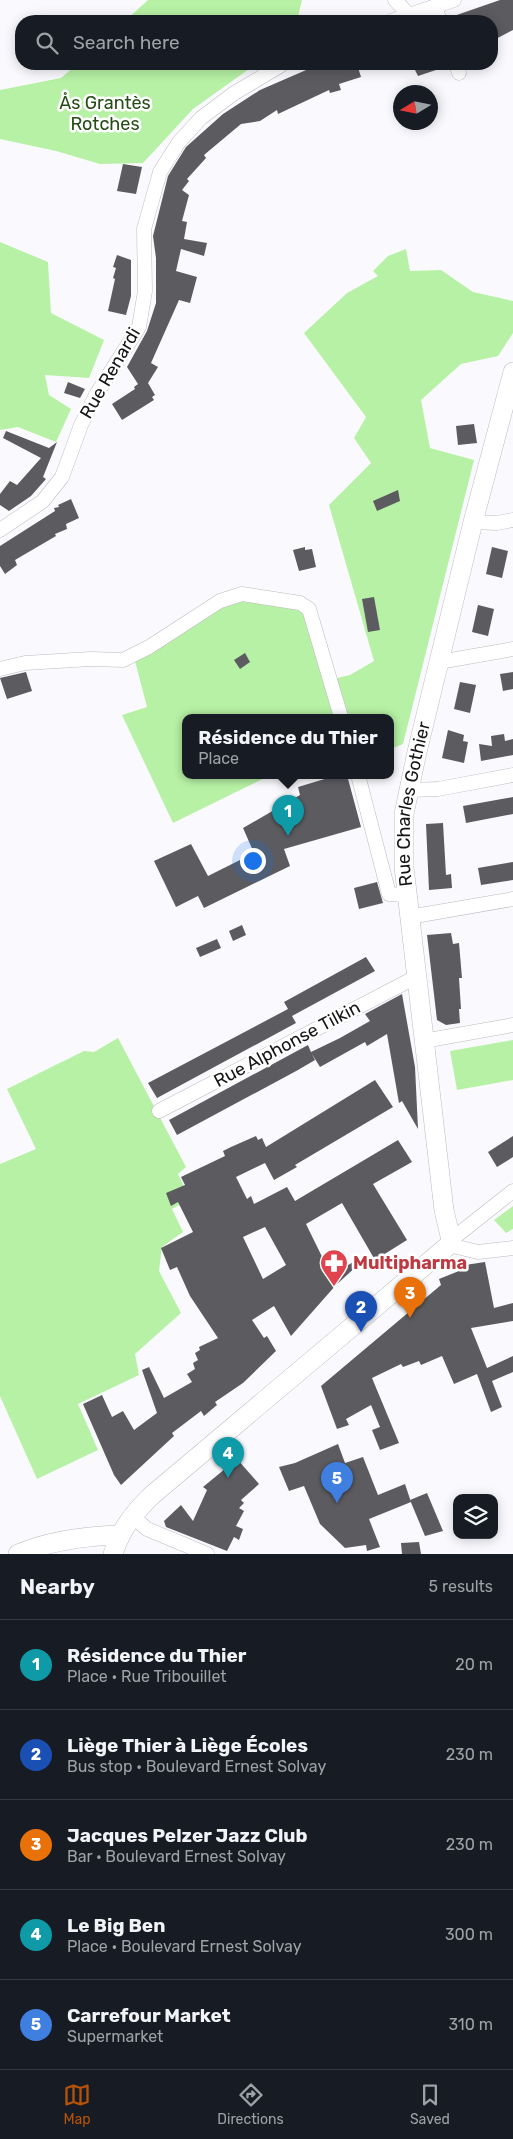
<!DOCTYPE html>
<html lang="en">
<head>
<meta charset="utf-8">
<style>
	:root { --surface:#171b24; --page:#242831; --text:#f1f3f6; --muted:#9ea1a6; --line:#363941; --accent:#b45309 }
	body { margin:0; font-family:Rubik,sans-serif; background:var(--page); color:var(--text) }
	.controls { position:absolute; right:15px; bottom:15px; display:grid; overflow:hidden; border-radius:10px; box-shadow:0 2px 12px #0003 }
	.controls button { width:45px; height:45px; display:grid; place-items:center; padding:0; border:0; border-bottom:1px solid var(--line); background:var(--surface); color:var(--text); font:25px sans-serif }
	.compass { position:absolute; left:393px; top:85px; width:45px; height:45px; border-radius:50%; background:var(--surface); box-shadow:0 2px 12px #0003; rotate:260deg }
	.you { position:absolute; left:252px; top:860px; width:18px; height:18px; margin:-12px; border:4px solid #fff; border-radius:50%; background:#1a73e8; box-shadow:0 0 0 8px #1a73e833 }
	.badge { display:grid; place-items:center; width:32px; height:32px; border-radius:50%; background:var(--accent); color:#fff; font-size:16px; font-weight:700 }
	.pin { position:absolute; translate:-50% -41px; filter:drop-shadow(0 1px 2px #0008) }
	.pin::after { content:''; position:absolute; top:26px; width:18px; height:15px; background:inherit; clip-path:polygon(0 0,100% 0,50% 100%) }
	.popup { position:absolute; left:182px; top:714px; width:212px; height:65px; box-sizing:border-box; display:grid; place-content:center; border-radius:10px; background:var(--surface); filter:drop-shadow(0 1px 4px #0005); font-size:16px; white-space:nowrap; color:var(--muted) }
	.popup b { font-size:19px; color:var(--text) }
	.popup::after { content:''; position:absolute; left:50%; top:100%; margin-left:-10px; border:10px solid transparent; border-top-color:var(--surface) }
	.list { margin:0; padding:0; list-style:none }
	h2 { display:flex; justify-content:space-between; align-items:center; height:65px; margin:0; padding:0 20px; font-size:21px }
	h2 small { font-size:16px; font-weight:400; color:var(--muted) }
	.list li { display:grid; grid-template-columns:32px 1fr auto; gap:15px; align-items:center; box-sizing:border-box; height:90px; padding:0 20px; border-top:1px solid var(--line) }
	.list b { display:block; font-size:19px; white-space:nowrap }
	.list p { margin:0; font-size:16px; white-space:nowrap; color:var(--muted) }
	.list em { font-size:16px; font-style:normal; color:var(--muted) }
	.icon { flex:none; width:28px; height:28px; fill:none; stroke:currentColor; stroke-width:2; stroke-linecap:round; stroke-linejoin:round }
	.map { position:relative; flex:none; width:513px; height:1554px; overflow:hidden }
	.search { position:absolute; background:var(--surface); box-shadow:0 2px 12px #0003; left:15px; right:15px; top:15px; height:55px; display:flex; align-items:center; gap:12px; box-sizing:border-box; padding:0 18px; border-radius:20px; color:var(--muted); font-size:19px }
	.sheet { height:515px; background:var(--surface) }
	nav { display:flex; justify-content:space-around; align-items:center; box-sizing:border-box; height:70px; border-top:1px solid var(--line); background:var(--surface); font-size:14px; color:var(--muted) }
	nav a { display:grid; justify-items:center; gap:2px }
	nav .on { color:var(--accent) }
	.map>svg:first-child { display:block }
	.green { fill:#b7f1a5 }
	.building { fill:#5c5b60; fill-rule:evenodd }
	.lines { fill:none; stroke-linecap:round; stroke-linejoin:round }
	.street-casing { stroke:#bcbbc1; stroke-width:15 }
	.secondary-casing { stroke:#bcbbc1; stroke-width:20 }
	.street { stroke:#fff; stroke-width:14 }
	.secondary { stroke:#fff; stroke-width:19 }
	.labels { text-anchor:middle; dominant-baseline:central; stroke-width:5; stroke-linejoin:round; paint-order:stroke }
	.park-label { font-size:18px; fill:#244c15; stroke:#fff }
	.street-label { font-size:18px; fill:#151516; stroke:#fff }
	.health-label { font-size:18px; font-weight:bold; fill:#be3a42; stroke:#fff; text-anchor:start }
</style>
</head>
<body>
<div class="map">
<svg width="513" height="1554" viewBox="0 0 513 1554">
	<rect width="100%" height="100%" fill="#fafafe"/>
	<!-- green -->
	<g class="green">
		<polygon points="148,0 302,0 297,21 125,21"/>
		<polygon points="77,64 256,64 193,109 143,163 100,164 56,151 0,139 0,90 61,78"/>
		<polygon points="0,242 48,262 51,313 104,340 89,378 45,375 49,395 71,409 56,442 18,427 0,430"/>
		<polygon points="406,249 410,271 441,270 473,292 513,301 513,333 498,356 461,364 421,400 430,448 474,460 403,744 391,749 390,717 345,717 333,679 350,675 374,661 329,505 371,463 354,438 366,417 304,333 347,293 378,276 373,271 388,256"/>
		<polygon points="246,596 308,612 335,717 186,717 186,775 271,775 173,823 122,715 147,707 135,661 218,606"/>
		<polygon points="118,1038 186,1167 178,1174 190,1199 172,1209 183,1232 162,1247 159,1271 181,1313 135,1354 139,1375 78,1404 98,1450 37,1479 0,1396 0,1164 36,1149 7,1089 84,1051 94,1052"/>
		<polygon points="513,1040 513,1080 457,1090 450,1051"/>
		<polygon points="513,1206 513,1229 506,1233 494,1220"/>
	</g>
	<!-- building -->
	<g class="building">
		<polygon points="500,0 513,0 513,30 492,41 492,21 449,21 448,18"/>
		<polygon points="320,64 357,64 361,77 339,84 341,90 330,93 329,90 278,114 277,110 260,121 241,124 204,155 206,158 187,179 189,181 182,190 189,195 182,221 187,222 184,239 207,243 204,256 181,249 176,271 197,277 190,303 179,300 151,363 158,367 148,383 155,395 152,397 154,400 122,420 112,404 135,389 134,387 138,384 127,367 147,331 156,303 156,258 153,236 168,176 186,147 223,114 260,90"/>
		<polygon points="412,64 447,64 448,66 418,76"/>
		<polygon points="123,164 142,167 136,194 117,191"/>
		<polygon points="117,255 131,260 131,296 126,315 108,311 115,279 113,278 116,268 113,267"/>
		<polygon points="68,382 85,389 80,398 64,393"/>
		<polygon points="474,424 477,443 458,445 456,426"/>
		<polygon points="6,431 49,448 57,442 43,477 46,479 31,496 9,511 0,505 0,494 10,481 17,485 41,458 3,438"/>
		<polygon points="398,490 400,501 377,511 373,501"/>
		<polygon points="71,499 79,518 66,524 67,529 55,534 56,536 15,560 17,565 5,574 0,566 0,546 55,511 54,508 59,507 58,505"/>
		<polygon points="305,547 305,550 312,549 316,567 299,571 293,550"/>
		<polygon points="492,547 508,551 502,578 486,574"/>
		<polygon points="374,597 380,630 368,632 362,599"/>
		<polygon points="478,605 494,609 488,636 472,632"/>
		<polygon points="245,653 250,662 240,669 234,660"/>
		<polygon points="26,672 32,691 7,699 0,678"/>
		<polygon points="513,672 513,689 503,691 500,674"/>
		<polygon points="460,682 476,685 470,713 454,709"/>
		<polygon points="448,730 464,735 463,741 468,742 464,763 442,758"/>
		<polygon points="504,734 505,741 513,739 513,755 481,761 479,744 492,746 491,736"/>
		<polygon points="338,775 347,775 361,827 284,849 290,866 204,908 198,896 176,907 154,861 191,844 208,876 254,853 243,828 300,795 298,787"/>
		<polygon points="513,797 513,814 466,823 463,806"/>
		<polygon points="443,823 446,875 451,874 452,888 429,890 426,824"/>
		<polygon points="513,862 513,880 481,885 478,868"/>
		<polygon points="377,882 383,903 359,909 354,888"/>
		<polygon points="242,925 246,935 233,941 229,931"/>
		<polygon points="451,933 453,944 459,943 462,978 459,978 461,1009 459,1009 460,1023 446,1025 437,1020 427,935"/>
		<polygon points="217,939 221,948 200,957 196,948"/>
		<polygon points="366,957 375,971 292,1016 296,1023 157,1098 148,1083 288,1009 284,1002"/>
		<polygon points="402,994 415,1067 418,1129 402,1101 399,1103 387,1034 367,1046 365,1042 320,1067 312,1054 315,1060 298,1070 177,1135 169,1120 308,1045 311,1052 340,1038 370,1021 365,1014"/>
		<path d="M375 1080 393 1107 295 1165 297 1167 274 1180 265 1163 236 1177 247 1199 251 1196 254 1204 287 1187 295 1201 398 1140 412 1162 373 1184 407 1240 375 1260 342 1203 306 1224 331 1275 355 1261 358 1265 336 1285 291 1336 274 1306 252 1320 264 1338 267 1336 276 1351 243 1383 215 1402 217 1405 204 1416 201 1411 172 1433 174 1436 121 1485 114 1475 83 1404 102 1395 112 1417 123 1411 134 1430 157 1413 142 1370 149 1367 164 1398 192 1382 187 1374 195 1369 193 1363 198 1360 195 1353 200 1350 199 1347 218 1338 190 1296 177 1267 170 1270 161 1248 193 1232 178 1202 171 1206 166 1193 185 1185 181 1177 225 1156 223 1151 231 1147 256 1136 258 1140 262 1138 266 1147ZM265 1227 286 1265 263 1279 243 1237Z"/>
		<polygon points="513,1136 513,1157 497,1167 488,1152"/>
		<polygon points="485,1262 494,1308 513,1303 513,1321 471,1328 487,1368 513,1356 513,1372 492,1381 502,1407 491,1412 477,1374 454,1384 442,1356 421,1365 419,1361 403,1367 401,1364 372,1378 399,1443 380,1450 372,1430 380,1427 371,1405 346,1419 349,1425 337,1429 321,1386 441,1285 439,1279 459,1271 458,1269 465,1265"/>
		<polygon points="338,1444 345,1463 363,1457 378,1495 405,1484 411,1502 369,1519 380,1547 367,1551 366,1545 345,1548 320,1524 304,1486 289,1491 279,1467 295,1463"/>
		<polygon points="237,1459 259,1484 241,1500 244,1503 239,1508 244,1511 236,1526 243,1529 239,1540 234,1537 227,1551 166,1527 164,1521 181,1505 193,1521 207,1490 203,1487"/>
		<polygon points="427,1493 443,1531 425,1536 410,1500"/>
		<polygon points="419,1542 421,1554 402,1554 401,1543"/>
	</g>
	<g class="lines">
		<!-- street casing -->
		<g class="street-casing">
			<g id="street">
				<polyline points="395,0 409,15"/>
				<polyline points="435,6 440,21"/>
				<polyline points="391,21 454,0"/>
				<polyline points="456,64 459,73"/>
				<polyline points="473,522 497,523 513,520"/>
				<polyline points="0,530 43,501 62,477 81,425 96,395 139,327 145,291 144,229 160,172 179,142 201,118 233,94 283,64"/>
				<polyline points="439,662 513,649"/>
				<polyline points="0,669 25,663 91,659 123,660 149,647 220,601 242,594 300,603 309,609 341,717"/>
				<polyline points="358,775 389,894 407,895"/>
				<polyline points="409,790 438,789 513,775"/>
				<polyline points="409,917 513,899"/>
				<polyline points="423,1041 513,1025"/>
				<polyline points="159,1111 416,977"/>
				<polyline points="451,1240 513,1191"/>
				<polyline points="449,1245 478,1252 513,1248"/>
				<polyline points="131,1515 147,1529 207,1554"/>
			</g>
		</g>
		<!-- secondary casing -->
		<g class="secondary-casing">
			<g id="secondary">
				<path d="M18 1554C49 1541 86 1536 119 1535"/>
				<path id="s1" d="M113 1554C121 1529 133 1514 151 1496L449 1245 451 1240 444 1210 404 867V814L417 752 473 522 513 372"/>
			</g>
		</g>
		<!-- street -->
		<use href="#street" class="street"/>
		<!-- secondary -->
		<use href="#secondary" class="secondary"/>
	</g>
	<!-- icons -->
	<defs>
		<g id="pharmacy-pin" transform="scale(1.4375)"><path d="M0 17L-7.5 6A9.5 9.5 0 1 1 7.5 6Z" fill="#e0444e" stroke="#fff"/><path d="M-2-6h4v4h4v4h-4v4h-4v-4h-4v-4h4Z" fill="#fff"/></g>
	</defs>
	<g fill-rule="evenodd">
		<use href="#pharmacy-pin" x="334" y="1263"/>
	</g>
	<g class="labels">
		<!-- park labels -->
		<g class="park-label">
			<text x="105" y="103">Ås Grantès<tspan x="105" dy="21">Rotches</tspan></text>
		</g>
		<!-- street labels -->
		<g class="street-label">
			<text transform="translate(110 373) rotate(-60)">Rue Renardi</text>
			<text stroke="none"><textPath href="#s1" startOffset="905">Rue Charles Gothier</textPath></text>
			<text transform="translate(287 1044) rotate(-28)">Rue Alphonse Tilkin</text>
		</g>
		<!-- health labels -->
		<g class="health-label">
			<text x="353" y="1263">Multipharma</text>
		</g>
	</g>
</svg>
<div class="controls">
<button><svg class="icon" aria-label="layers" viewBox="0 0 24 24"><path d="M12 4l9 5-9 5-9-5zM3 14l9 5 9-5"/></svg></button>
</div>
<svg class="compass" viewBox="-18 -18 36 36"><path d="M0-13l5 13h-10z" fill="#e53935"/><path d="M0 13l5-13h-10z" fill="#9ea1a6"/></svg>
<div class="you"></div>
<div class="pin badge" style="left:288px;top:836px;background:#0f9aa8">1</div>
<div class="popup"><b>Résidence du Thier</b>Place</div>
<div class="pin badge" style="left:361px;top:1332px;background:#1a4fb4">2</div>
<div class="pin badge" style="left:410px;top:1318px;background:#e8710a">3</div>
<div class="pin badge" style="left:228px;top:1478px;background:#0f9aa8">4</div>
<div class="pin badge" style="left:337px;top:1503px;background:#3f7fe0">5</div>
<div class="search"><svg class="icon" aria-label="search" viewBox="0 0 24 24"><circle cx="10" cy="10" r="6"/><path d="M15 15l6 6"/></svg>Search here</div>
</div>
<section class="sheet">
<h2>Nearby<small>5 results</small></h2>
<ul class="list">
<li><span class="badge" style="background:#0f9aa8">1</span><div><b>Résidence du Thier</b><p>Place · Rue Tribouillet</p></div><em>20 m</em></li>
<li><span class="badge" style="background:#1a4fb4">2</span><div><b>Liège Thier à Liège Écoles</b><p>Bus stop · Boulevard Ernest Solvay</p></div><em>230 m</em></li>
<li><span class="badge" style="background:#e8710a">3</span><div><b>Jacques Pelzer Jazz Club</b><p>Bar · Boulevard Ernest Solvay</p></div><em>230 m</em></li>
<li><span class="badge" style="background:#0f9aa8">4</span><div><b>Le Big Ben</b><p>Place · Boulevard Ernest Solvay</p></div><em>300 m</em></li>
<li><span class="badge" style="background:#3f7fe0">5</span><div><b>Carrefour Market</b><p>Supermarket</p></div><em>310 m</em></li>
</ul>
</section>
<nav>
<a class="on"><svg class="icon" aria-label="map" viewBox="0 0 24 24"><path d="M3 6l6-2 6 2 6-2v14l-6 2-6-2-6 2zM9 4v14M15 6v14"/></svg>Map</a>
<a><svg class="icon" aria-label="directions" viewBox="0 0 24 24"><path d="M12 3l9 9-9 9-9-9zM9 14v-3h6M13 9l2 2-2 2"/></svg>Directions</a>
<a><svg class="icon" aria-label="saved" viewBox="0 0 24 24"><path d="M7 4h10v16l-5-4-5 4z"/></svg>Saved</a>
</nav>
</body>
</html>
